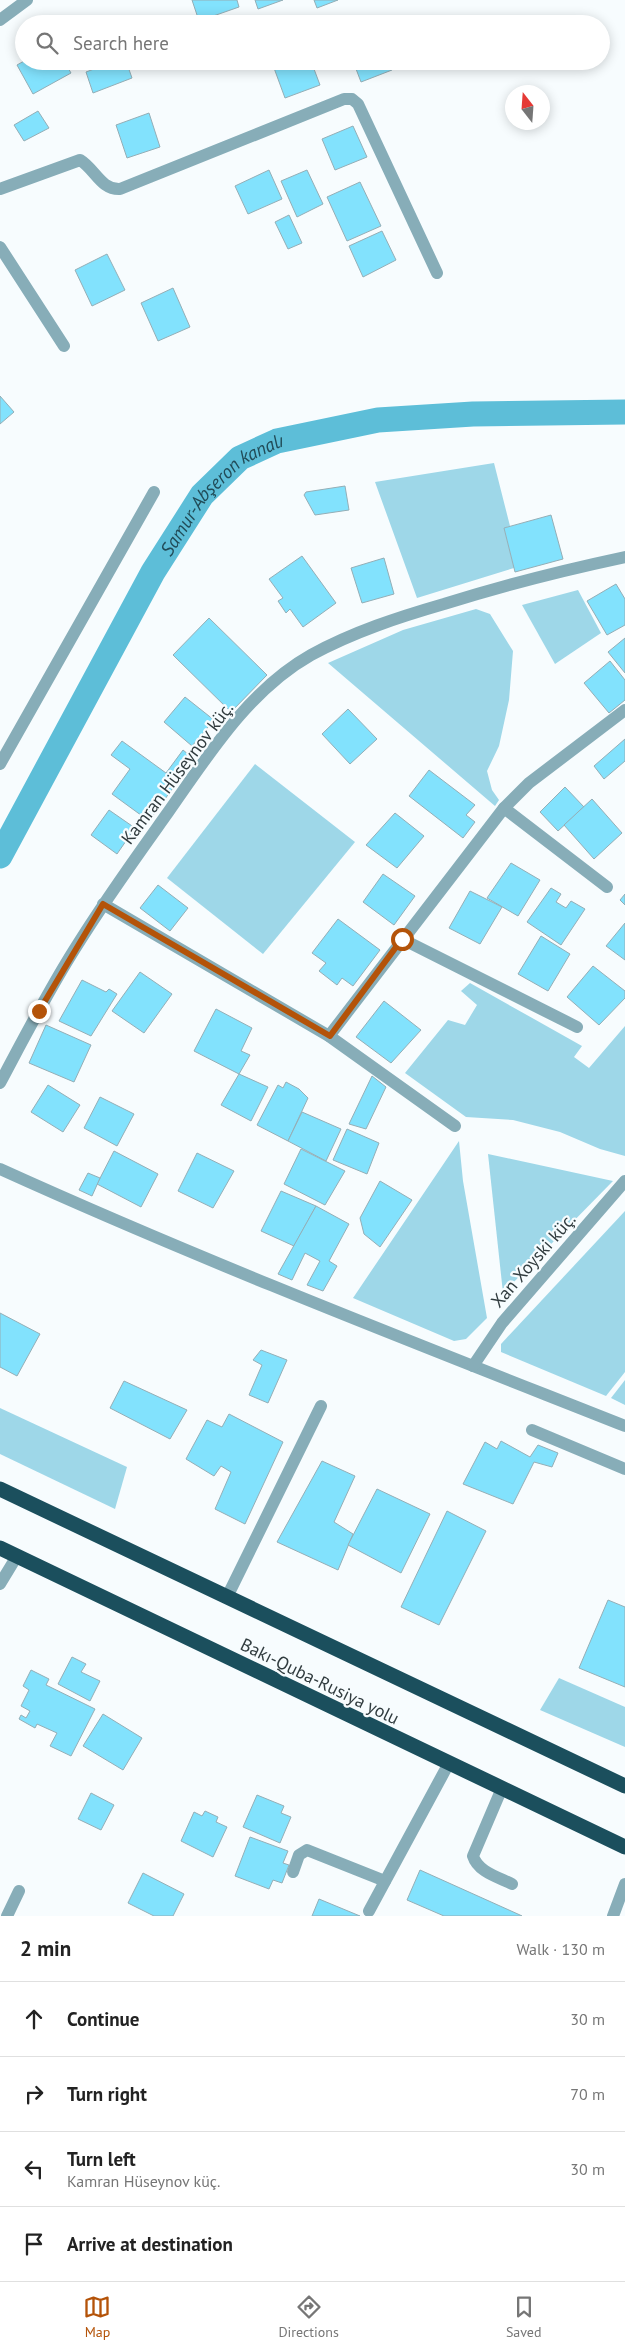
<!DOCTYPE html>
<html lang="en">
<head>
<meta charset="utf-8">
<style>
	:root { --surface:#fff; --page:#f6f6f6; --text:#222; --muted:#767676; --line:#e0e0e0; --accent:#b45309 }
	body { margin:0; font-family:"PT Sans",sans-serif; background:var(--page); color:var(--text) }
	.compass { position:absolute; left:505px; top:85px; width:45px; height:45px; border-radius:50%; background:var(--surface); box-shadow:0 2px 12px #0003; rotate:343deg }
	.stop { position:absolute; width:15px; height:15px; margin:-11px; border:4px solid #b45309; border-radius:50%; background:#fff }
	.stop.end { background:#b45309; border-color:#fff; box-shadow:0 1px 5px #0008 }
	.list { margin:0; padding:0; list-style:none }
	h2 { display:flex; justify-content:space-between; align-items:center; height:65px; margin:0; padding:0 20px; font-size:21px }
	h2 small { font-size:16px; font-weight:400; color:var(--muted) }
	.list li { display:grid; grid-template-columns:32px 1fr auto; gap:15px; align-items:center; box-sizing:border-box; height:75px; padding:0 20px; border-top:1px solid var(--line) }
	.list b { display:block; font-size:19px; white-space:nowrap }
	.list p { margin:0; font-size:16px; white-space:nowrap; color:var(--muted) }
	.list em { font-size:16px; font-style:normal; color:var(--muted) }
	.icon { flex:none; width:28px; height:28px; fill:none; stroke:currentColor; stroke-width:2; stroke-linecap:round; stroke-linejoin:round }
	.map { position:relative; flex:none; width:625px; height:1916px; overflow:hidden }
	.search { position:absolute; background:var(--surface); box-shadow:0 2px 12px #0003; left:15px; right:15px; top:15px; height:55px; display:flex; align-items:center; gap:12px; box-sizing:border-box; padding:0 18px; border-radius:28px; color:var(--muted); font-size:19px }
	.sheet { height:365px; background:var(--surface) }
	nav { display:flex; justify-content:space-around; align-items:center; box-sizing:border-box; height:70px; border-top:1px solid var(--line); background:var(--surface); font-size:14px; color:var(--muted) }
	nav a { display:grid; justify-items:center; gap:2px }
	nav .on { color:var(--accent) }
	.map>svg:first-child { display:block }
	.green { fill:#9ed7e8 }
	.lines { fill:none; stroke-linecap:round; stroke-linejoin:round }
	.canal { stroke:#5dbed8; stroke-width:25 }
	.building { fill:#82e2fd; stroke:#94aeb6 }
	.lane { stroke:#87adb8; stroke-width:12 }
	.street { stroke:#87adb8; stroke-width:12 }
	.highway { stroke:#1b4f5d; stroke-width:15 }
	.route { stroke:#b45309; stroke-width:6 }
	.labels { text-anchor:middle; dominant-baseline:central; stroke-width:4.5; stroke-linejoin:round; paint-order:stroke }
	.street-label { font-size:18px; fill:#313c3f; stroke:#f7fcfe }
	.water-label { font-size:19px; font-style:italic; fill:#214c58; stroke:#f7fcfe }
</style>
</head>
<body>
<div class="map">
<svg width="625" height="1916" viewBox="0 0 625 1916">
	<rect width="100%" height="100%" fill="#f7fcfe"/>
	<!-- green -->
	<g class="green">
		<polygon points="494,463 510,526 504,528 514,568 417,598 375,482"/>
		<polygon points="578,590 601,633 555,664 522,605"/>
		<polygon points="476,609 490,614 513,651 509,700 499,746 487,771 492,790 499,800 495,806 328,663 403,630"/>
		<polygon points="255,764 355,842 263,954 167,878"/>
		<polygon points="470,983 582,1046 574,1057 589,1068 625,1026 625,1156 600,1149 560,1132 513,1120 466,1117 405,1073 448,1020 465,1025 477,1005 461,991"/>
		<polygon points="459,1141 463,1181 487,1318 466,1339 454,1341 353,1298"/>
		<polygon points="488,1154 613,1181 503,1293"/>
		<polygon points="625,1211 625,1372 606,1396 501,1352 501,1344"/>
		<polygon points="625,1380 625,1405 611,1398"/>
		<polygon points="0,1408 127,1467 115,1509 0,1454"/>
		<polygon points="559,1678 625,1707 625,1747 540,1710"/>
	</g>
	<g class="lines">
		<!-- canal -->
		<path class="canal" id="s1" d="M0 856 153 572 202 495 240 458 277 441 378 420 473 414 625 412"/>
	</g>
	<!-- building -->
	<g class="building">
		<polygon points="192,0 237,0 239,7 199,21"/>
		<polygon points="255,0 283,0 258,9"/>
		<polygon points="314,0 338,0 317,8"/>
		<polygon points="24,61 64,61 71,73 33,94 17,65"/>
		<polygon points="115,61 126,61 132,78 93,93 86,72"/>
		<polygon points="292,61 311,61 320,85 285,98 274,68"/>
		<polygon points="353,61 389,61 392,70 361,82"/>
		<polygon points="38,111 49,128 24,141 14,125"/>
		<polygon points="149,113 160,147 127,158 116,125"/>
		<polygon points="353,126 367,157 335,170 322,139"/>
		<polygon points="269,170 282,199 248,214 235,186"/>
		<polygon points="307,170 323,204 297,217 281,181"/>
		<polygon points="360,182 381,226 347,241 327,197"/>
		<polygon points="289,215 302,243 288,249 275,222"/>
		<polygon points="382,231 396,260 363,277 349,246"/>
		<polygon points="107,254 125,290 92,306 75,270"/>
		<polygon points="173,288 190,327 158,341 141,303"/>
		<polygon points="0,396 14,412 0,424"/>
		<polygon points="345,486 349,510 315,515 304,495 306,492"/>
		<polygon points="551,515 563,559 515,572 504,528"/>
		<polygon points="302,556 336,603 303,627 290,609 286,613 278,601 283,598 269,579"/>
		<polygon points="384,558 394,594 362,603 351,568"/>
		<polygon points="616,584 625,599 625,625 607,635 587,601"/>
		<polygon points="209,618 267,675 231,712 173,655"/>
		<polygon points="625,638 625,673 608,652"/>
		<polygon points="610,661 625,680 625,700 609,713 584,683"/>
		<polygon points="185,697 214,720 192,746 164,722"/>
		<polygon points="348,709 377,739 350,764 322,734"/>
		<polygon points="625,739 625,761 604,779 594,766"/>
		<polygon points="122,741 166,773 183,750 194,759 149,821 112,794 130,769 111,755"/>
		<polygon points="429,770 475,805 466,815 475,822 463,838 409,796"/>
		<polygon points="565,787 584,807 558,831 540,812"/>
		<polygon points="592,799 622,833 594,859 564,825"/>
		<polygon points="109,810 135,828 117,854 91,835"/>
		<polygon points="395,813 424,836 397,868 366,845"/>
		<polygon points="511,863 540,880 518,916 487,898"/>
		<polygon points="383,874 415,896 394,925 363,902"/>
		<polygon points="158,885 188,908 170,931 140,908"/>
		<polygon points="551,888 561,894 556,902 566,908 571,901 585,909 561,945 527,922"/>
		<polygon points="470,891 502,907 480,944 449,928"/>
		<polygon points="625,894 625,905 620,900"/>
		<polygon points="338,919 380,950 353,986 342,978 337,985 319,971 326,963 312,953"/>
		<polygon points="625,923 625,960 606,946"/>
		<polygon points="541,936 570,954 548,991 518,974"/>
		<polygon points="593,966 625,991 625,998 599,1025 567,997"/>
		<polygon points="140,972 172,994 144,1033 112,1011"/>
		<polygon points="82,980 106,992 109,989 117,994 91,1036 59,1021"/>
		<polygon points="384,1001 421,1030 391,1063 356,1037"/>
		<polygon points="216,1009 252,1028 241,1051 250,1055 239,1074 194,1051"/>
		<polygon points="46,1025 91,1045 74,1082 29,1063"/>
		<polygon points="239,1074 268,1087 251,1121 221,1105"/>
		<polygon points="372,1076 386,1087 366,1129 349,1124"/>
		<polygon points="286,1082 299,1089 308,1098 288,1141 257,1125 278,1085 283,1088"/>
		<polygon points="48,1085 80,1105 63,1132 31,1112"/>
		<polygon points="100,1097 134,1114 117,1146 84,1128"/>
		<polygon points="302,1112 341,1129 326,1161 288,1141"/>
		<polygon points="347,1129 379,1143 367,1174 333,1160"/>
		<polygon points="301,1149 345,1171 325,1205 284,1184"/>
		<polygon points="114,1151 158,1174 141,1207 97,1184"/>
		<polygon points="197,1153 234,1171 213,1208 178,1191"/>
		<polygon points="88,1173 100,1178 92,1196 79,1190"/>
		<polygon points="380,1181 412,1200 380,1247 364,1234 360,1218"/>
		<polygon points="281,1191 316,1206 294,1246 261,1231"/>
		<polygon points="316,1206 349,1224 329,1261 337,1266 323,1291 307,1285 320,1261 305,1253 292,1280 278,1274"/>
		<polygon points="0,1313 40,1334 17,1376 0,1367"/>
		<polygon points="261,1350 287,1360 268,1403 249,1395 262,1365 253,1360"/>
		<polygon points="124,1381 187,1410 170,1439 110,1408"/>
		<polygon points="229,1414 283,1442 245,1524 215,1509 231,1472 221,1466 214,1476 186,1459 207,1420 222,1427"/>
		<polygon points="501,1441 530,1457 538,1445 558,1453 552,1467 534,1462 513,1504 463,1484 485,1442 497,1449"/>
		<polygon points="322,1461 355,1476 334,1522 353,1534 338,1570 277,1542"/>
		<polygon points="377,1489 430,1514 401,1573 348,1545"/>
		<polygon points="447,1511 486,1531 439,1625 401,1607"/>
		<polygon points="608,1600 625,1607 625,1687 579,1668"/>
		<polygon points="72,1657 86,1664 81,1672 100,1681 90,1701 58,1684"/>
		<polygon points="31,1670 49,1679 46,1685 95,1709 71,1756 50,1746 57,1733 37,1724 35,1728 19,1719 21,1715 26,1718 30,1711 21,1706 29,1690 23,1686"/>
		<polygon points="103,1714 142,1738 123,1770 83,1746"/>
		<polygon points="91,1793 114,1805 101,1830 78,1819"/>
		<polygon points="257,1795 284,1806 281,1813 291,1817 280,1843 243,1827"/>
		<polygon points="205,1811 218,1817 216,1822 227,1827 213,1857 181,1841 194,1812 202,1816"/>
		<polygon points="250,1837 288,1851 283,1863 289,1865 282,1883 273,1880 269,1889 235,1876"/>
		<polygon points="420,1870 520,1915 522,1916 444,1916 407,1900"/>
		<polygon points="143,1873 184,1894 173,1916 154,1916 128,1903"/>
		<polygon points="319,1899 360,1916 312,1916"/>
	</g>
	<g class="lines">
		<!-- lane -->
		<g class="lane">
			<polyline points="0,1584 17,1556"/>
			<polyline points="227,1597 321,1406"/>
			<path d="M502 1788 473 1856C478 1872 498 1877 512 1884"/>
			<polyline points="7,1916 19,1891"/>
			<polyline points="613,1916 625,1884"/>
		</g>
		<!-- street -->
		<g class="street">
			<polyline points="0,20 27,0"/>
			<path d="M0 189 80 160C95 169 101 190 120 189L344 99H352L358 104 437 273"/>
			<polyline points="0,247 64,346"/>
			<polyline points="0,764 154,492"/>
			<polyline points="504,808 607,887"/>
			<polyline points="103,904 329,1036 455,1126"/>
			<polyline points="402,939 577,1027"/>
			<polyline points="329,1036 504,808 529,783 625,710"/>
			<path d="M0 1083C24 1038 48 991 76 947 105 900 137 856 169 811 209 754 249 690 311 655 353 632 399 617 444 604 504 585 564 570 625 557"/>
			<path d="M0 1169C205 1262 415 1343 625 1426"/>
			<polyline points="473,1366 502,1323 625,1181"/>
			<polyline points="532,1430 625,1469"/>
			<polyline points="293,1872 299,1855 307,1850 385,1881"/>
			<polyline points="369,1911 449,1763"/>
		</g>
		<!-- highway -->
		<g class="highway">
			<polyline points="0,1489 625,1786"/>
			<polyline points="0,1548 625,1847"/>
		</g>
	</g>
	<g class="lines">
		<!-- route -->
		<polyline class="route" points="39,1011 103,904 330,1036 402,939"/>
	</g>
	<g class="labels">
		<!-- street labels -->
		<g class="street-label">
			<text transform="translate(177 773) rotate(-53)">Kamran Hüseynov küç.</text>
			<text transform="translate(533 1260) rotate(-49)">Xan Xoyski küç.</text>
			<text transform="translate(320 1681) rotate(26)">Bakı-Quba-Rusiya yolu</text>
		</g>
		<!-- water labels -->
		<g class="water-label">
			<text stroke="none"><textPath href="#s1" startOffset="429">Samur-Abşeron kanalı</textPath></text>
		</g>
	</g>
</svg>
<svg class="compass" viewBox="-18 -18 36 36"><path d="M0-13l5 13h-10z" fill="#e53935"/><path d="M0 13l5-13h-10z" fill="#767676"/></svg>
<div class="stop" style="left:402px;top:939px"></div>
<div class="stop end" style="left:39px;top:1011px"></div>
<div class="search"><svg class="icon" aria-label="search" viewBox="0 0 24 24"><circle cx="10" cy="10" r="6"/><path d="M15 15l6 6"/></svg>Search here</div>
</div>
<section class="sheet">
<h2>2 min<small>Walk · 130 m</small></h2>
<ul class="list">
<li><svg class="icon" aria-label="ahead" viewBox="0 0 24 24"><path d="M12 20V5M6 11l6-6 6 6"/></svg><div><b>Continue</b></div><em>30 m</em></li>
<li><svg class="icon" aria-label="right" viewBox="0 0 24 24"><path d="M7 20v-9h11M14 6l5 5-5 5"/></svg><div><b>Turn right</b></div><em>70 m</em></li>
<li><svg class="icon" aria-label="left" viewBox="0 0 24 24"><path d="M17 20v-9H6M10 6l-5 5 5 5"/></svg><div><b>Turn left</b><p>Kamran Hüseynov küç.</p></div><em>30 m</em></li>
<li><svg class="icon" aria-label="arrive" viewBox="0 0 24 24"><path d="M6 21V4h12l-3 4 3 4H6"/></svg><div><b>Arrive at destination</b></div></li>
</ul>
</section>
<nav>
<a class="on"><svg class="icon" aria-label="map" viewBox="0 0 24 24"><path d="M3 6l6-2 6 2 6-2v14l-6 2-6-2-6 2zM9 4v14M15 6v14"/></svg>Map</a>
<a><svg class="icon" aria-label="directions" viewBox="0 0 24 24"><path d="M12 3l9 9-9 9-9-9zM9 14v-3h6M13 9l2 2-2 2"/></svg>Directions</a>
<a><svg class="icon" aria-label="saved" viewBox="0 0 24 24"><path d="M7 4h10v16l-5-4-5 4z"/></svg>Saved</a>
</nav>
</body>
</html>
